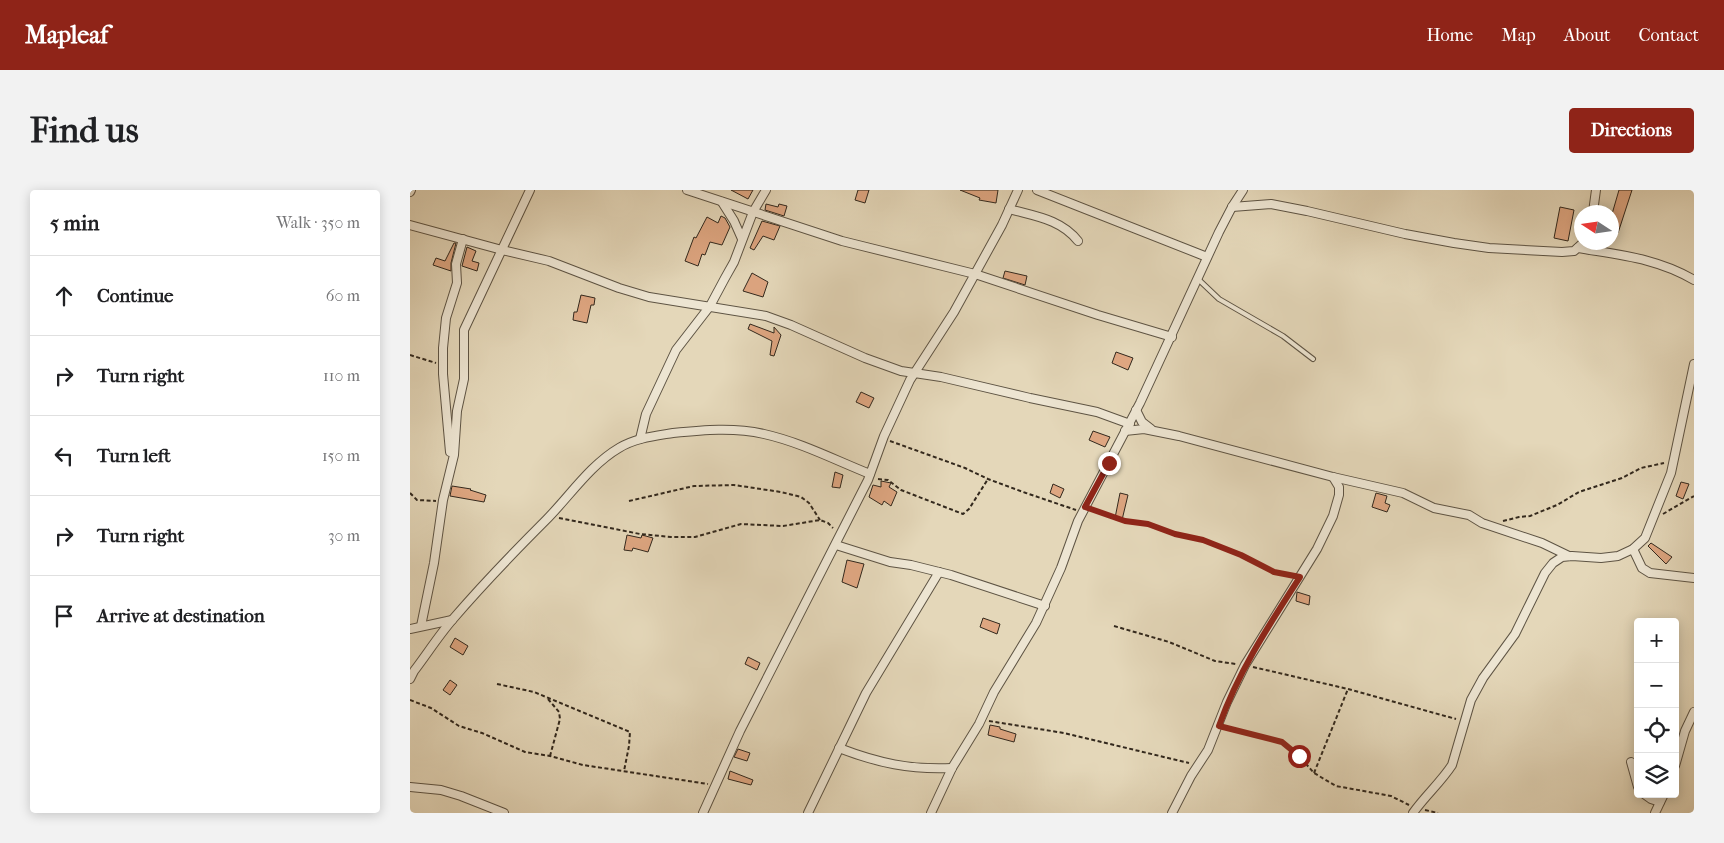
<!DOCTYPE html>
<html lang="en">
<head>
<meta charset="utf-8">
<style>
	:root { --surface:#fff; --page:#f2f2f2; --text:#202124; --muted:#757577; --line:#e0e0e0; --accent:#8f2418 }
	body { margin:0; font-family:"IM FELL French Canon",serif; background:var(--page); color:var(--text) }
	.controls { position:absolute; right:15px; bottom:15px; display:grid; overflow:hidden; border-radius:5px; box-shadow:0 2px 12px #0003 }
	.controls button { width:45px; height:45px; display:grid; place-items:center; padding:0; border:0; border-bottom:1px solid var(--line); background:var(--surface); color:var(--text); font:25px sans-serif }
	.compass { position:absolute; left:1164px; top:15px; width:45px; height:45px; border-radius:50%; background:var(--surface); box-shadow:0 2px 12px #0003; rotate:282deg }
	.stop { position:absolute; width:15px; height:15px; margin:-11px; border:4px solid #8f2418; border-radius:50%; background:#fff }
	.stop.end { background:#8f2418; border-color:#fff; box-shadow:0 1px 5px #0008 }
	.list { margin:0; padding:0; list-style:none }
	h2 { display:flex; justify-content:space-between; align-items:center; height:65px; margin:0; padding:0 20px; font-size:21px }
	h2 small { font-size:16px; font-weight:400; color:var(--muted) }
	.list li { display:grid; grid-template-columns:32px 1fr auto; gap:15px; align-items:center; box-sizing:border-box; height:80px; padding:0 20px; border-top:1px solid var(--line) }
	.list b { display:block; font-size:19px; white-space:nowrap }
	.list em { font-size:16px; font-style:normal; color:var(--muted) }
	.icon { flex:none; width:28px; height:28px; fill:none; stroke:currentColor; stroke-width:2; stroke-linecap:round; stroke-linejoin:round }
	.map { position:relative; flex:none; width:1284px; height:623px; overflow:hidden; border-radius:5px }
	header { display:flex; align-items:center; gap:30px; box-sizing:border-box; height:70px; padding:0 25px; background:var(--accent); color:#fff }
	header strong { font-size:24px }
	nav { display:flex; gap:28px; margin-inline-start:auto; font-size:18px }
	.intro { display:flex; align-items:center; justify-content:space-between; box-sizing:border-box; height:120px; padding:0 30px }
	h1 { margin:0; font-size:35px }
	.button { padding:12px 22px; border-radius:5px; background:var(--accent); color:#fff; font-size:18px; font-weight:700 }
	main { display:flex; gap:30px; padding:0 30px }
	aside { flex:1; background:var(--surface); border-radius:5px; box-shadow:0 2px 12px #0003 }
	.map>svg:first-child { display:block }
	.building { fill:#dea681; stroke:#32281d }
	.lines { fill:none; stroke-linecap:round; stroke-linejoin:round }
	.service-casing { stroke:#5e5444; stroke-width:6 }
	.minor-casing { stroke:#5e5444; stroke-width:10 }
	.path { stroke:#32281d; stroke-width:2; stroke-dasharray:4 2.5; stroke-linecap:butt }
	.service { stroke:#ede5d2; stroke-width:4 }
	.minor { stroke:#ede5d2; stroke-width:8 }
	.route { stroke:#8f2418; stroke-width:6 }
</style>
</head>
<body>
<header>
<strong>Mapleaf</strong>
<nav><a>Home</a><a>Map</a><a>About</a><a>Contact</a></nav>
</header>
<div class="intro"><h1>Find us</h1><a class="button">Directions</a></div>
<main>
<aside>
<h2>5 min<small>Walk · 350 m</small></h2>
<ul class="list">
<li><svg class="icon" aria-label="ahead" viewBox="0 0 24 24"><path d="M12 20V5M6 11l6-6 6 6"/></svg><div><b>Continue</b></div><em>60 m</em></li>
<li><svg class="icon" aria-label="right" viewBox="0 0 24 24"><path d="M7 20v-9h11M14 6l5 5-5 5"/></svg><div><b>Turn right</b></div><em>110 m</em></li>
<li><svg class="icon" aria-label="left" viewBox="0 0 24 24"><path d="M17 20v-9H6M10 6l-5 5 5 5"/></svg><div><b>Turn left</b></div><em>150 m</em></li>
<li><svg class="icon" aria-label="right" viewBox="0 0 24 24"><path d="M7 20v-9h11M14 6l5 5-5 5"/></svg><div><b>Turn right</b></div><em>30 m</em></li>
<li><svg class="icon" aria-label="arrive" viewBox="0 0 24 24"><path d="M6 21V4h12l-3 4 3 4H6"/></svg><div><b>Arrive at destination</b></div></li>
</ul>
</aside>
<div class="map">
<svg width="1284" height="623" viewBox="0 0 1284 623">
	<rect width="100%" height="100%" fill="#e4d7b9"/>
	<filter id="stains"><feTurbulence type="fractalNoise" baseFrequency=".004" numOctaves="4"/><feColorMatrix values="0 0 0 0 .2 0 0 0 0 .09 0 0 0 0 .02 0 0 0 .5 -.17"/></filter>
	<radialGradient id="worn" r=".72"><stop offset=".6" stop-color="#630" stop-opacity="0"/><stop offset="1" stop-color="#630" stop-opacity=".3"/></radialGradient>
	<!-- building -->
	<g class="building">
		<polygon points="321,0 343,0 338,9"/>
		<polygon points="448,0 459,0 455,13 445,10"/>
		<polygon points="550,0 588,0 586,13 569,10 570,8"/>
		<polygon points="1209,0 1222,0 1208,43 1202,41 1202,24"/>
		<polygon points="356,14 368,17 369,14 377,16 374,26 355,20"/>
		<polygon points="1150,17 1164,20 1158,51 1144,48"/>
		<polygon points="311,26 315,28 320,37 312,55 300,52 295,65 292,64 288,76 275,71 284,47 286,48 297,27 308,33"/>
		<polygon points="352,31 370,36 364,50 353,46 344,60 340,58"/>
		<polygon points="44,53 46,53 41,73 41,81 23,75 26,68 35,71"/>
		<polygon points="57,57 66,61 62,71 69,73 67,81 52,76"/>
		<polygon points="595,81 617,86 615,95 593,88"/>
		<polygon points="342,83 358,92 353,107 333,101"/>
		<polygon points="171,105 185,108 184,115 181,115 177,133 163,130 164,122 167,122"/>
		<polygon points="340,134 364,143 364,137 371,145 364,166 360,165 362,151 338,139"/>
		<polygon points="706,162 723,168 718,180 702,173"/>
		<polygon points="451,202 464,208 459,218 446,212"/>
		<polygon points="683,241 700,247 695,257 679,250"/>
		<polygon points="425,282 433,285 430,298 422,297"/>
		<polygon points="471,291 481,293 479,297 487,302 481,316 474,311 472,315 459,307 463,295 471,297"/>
		<polygon points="1271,292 1279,294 1273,309 1266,306"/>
		<polygon points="643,294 654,299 650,308 640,303"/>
		<polygon points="42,296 61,299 60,300 76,305 74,312 40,306"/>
		<polygon points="710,303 718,305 712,330 705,328"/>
		<polygon points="966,303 977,306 975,313 980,315 977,322 962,317"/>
		<polygon points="217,345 231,348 232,345 243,348 238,362 223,358 222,361 214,360"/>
		<polygon points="1241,353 1262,367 1256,374 1238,356"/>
		<polygon points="437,370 454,374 447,398 432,392"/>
		<polygon points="887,402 900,406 899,415 886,411"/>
		<polygon points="573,428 590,434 587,444 570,437"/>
		<polygon points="45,448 58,456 53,465 40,457"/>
		<polygon points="338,467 350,473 347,480 335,474"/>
		<polygon points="40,490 47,495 40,505 33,500"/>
		<polygon points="580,535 590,537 590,539 606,544 604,552 578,545"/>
		<polygon points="328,559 340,563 337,571 324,567"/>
		<polygon points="320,581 343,590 341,595 318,589"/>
	</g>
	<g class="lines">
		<!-- service casing -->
		<g class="service-casing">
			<polyline id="service" points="788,89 809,109 873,146 903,169"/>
		</g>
		<!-- minor casing -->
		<g class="minor-casing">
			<g id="minor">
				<polyline points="277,0 432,51 565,84 688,125 762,147"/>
				<polyline points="627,0 797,67"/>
				<polyline points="0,2 1,0"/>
				<polyline points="312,12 324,31 332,49"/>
				<polyline points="822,17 861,14 897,21 995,44 1044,53 1079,58 1152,62 1164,61 1174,52"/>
				<path d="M599 19C624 26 651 29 668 51"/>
				<polyline points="1183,22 1186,0"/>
				<polyline points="0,35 92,60 139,71 209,98 239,107 356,126 381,135 455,168 491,181 531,187 620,208 687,222 720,234"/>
				<path d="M1168 58C1209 65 1247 68 1284 90"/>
				<polyline points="726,220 732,232 741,239"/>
				<polyline points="715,241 734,239 769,246 923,287 993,303 1024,318 1059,325 1072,333 1132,353 1159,366"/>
				<polyline points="230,249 236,224 266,160 300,116 315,88 324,72 343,22 356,0"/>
				<polyline points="40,262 33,184 33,158 36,128 47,93 46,74 53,49"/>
				<polyline points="426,355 480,372 501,375 541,385 635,416"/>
				<polyline points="1223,359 1232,378 1240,383 1284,388"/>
				<polyline points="11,436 24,373 33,310 44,265 47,221 54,189 54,140 120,0"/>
				<polyline points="0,439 42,430"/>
				<path d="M0 489 4 481C17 464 29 445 43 429 72 395 104 362 136 330 159 307 180 275 209 258 225 248 245 246 263 243 293 240 324 237 354 244 390 252 425 270 460 284"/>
				<path d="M429 558C468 573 500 580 542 578"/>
				<polyline points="1221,572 1228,597"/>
				<polyline points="1265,576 1275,541 1284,522"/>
				<polyline points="0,597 31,600 51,606 94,623"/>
				<polyline points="1234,604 1241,609 1250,612"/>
				<polyline points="293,623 330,541 458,290 474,246 500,190 544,122 592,35 608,0"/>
				<polyline points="398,623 456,503 529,382"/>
				<polyline points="521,623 542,578 569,534 584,502 626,433 651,378 668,331 730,213 809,42 822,17 833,0"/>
				<polyline points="762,623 781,586 798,560 817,512 835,475 907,359 923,326 929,305 929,297 923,287"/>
				<path d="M1003 623C1015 606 1031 592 1042 575L1061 510 1073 488 1105 444 1135 383 1143 373 1152 367 1162 366 1191 368 1208 366 1223 359 1235 348 1261 283 1284 174"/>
				<polyline points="1245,623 1254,604"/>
			</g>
		</g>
		<!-- path -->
		<g class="path">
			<polyline points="0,165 26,173"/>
			<polyline points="480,251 555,278 578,289 616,303 666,320"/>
			<polyline points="468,289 478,290 491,300 553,324 559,319 578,289"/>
			<polyline points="0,303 7,310 26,311"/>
			<polyline points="219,311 284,296 324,295 371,302 391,307 399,313 410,330"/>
			<polyline points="684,320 715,331 738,334 765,344 793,350 831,365 864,382 880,385"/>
			<polyline points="1253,324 1284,306"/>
			<polyline points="149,328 230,344 261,347 285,347 331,334 373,336 410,330 418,333 423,338"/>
			<polyline points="1093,331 1109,327 1120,326 1147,315 1169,302 1212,288 1231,278 1254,273"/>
			<polyline points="704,436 759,452 805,471 826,474"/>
			<polyline points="843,477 938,499 1046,529"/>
			<polyline points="87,494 124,502 220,542 219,556 214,581"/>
			<polyline points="138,509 149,522 150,529 140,566"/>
			<polyline points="0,510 21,518 49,536 72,543 115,562 140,566 173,575 298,594"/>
			<polyline points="579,531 654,543 779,573"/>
			<polyline points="815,537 872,552 889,566 904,583 926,596 981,606 999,615"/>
			<polyline points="904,583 938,499"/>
			<polyline points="1015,620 1028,623"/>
		</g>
		<!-- service -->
		<use href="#service" class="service"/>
		<!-- minor -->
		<use href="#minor" class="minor"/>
	</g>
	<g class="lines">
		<!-- route -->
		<path class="route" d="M699 273 675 317 715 331 738 334 765 344 793 350 831 365 864 382 890 387C859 435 828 482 809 536L872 552 889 566"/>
	</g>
	<rect width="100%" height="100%" filter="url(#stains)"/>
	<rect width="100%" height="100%" fill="url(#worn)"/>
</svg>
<div class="controls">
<button>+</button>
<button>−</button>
<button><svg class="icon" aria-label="locate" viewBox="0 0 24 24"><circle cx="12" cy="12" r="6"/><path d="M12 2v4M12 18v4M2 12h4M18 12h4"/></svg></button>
<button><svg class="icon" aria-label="layers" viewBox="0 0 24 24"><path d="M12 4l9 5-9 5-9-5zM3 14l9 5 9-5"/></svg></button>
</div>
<svg class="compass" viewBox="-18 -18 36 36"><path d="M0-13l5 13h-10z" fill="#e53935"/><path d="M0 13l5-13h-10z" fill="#757577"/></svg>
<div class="stop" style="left:889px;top:566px"></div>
<div class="stop end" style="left:699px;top:273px"></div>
</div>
</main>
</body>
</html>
